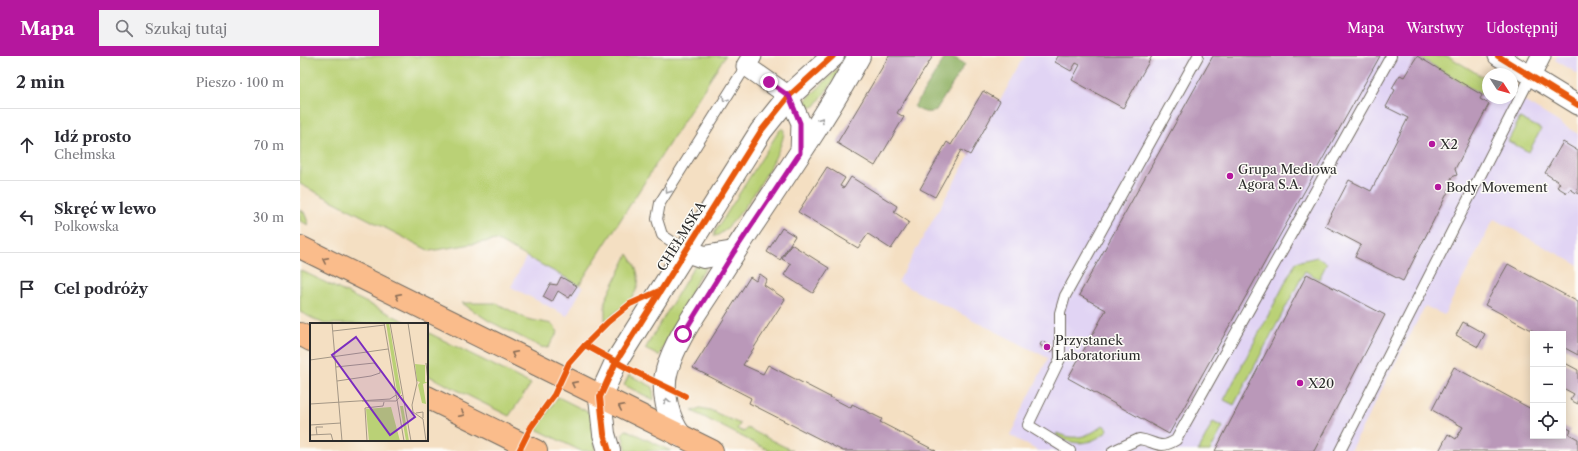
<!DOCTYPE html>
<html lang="pl">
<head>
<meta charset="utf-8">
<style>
	:root { --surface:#fff; --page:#f2f2f3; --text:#2b2b33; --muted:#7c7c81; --line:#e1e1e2; --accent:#b5179e }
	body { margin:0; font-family:"Libre Caslon Text",serif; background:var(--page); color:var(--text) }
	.controls { position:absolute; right:12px; bottom:12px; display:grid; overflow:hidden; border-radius:0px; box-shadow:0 2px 10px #0003 }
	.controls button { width:36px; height:36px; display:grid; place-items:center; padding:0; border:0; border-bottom:1px solid var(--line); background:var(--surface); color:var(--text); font:20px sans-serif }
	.compass { position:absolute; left:1182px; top:12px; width:36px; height:36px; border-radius:50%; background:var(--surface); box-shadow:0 2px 10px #0003; rotate:126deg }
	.stop { position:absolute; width:12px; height:12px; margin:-9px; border:3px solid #b5179e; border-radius:50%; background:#fff }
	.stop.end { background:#b5179e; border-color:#fff; box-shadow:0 1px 4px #0008 }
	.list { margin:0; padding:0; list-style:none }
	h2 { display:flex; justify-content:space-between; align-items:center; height:52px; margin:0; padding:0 16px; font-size:17px }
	h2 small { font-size:13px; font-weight:400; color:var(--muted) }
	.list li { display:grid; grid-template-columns:26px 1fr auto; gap:12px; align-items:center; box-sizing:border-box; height:72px; padding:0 16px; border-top:1px solid var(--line) }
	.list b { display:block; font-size:15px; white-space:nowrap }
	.list p { margin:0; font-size:13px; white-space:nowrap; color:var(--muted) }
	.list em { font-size:13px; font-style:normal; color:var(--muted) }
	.icon { flex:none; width:22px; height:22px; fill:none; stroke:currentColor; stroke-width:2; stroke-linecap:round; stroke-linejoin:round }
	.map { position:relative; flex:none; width:1278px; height:395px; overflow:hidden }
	header { display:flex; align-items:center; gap:24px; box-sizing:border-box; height:56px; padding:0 20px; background:var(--accent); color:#fff }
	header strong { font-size:19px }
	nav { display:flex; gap:22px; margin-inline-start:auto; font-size:14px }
	.search { width:280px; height:36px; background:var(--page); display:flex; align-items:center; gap:10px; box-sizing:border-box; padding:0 14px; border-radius:0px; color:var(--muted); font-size:15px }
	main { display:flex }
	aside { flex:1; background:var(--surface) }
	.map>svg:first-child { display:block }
	.built { fill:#e1d4f4 }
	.green { fill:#bad176; stroke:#727e50 }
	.forest { fill:#93b367; stroke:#5f6f49 }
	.building { fill:#ba98b9 }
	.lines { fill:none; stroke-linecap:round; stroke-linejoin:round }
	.service-casing { stroke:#716a60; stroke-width:12 }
	.minor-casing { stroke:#716a60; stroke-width:21 }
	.tertiary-casing { stroke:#716a60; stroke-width:24 }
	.primary-casing { stroke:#716a60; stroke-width:24 }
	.service { stroke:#fff; stroke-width:10 }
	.minor { stroke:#fff; stroke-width:19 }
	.tertiary { stroke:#fff; stroke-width:22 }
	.primary { stroke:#fabc8b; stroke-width:22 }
	.cycleway-casing { stroke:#fdfcf7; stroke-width:8 }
	.cycleway { stroke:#e8590c; stroke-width:6 }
	.oneway { stroke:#a0a0a0 }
	.oneway2 { stroke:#886c56 }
	.route { stroke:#b5179e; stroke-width:5 }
	.poi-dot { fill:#b5179e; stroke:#fdfcf7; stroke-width:1.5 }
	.labels { text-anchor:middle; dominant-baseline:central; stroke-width:3; stroke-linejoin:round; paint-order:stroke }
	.poi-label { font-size:13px; fill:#2b2b2b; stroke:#fdfcf7; text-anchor:start }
	.street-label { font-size:13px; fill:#2b2b2b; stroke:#fdfcf7 }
	.inset-road { fill:none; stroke:#a49786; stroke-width:1 }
	.view { fill:#7b2cbf; fill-opacity:0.15; stroke:#7b2cbf; stroke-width:2 }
	.inset-edge { fill:none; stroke:#2b2b2b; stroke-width:2 }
</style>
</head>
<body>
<header>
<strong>Mapa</strong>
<div class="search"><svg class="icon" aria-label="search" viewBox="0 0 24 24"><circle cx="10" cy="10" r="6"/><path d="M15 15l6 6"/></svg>Szukaj tutaj</div>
<nav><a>Mapa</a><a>Warstwy</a><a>Udostępnij</a></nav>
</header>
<main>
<aside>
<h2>2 min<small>Pieszo · 100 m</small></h2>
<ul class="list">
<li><svg class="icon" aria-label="ahead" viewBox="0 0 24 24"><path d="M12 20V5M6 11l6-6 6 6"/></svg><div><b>Idź prosto</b><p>Chełmska</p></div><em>70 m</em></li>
<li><svg class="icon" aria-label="left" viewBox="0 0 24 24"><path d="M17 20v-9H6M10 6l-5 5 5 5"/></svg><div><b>Skręć w lewo</b><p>Polkowska</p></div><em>30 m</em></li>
<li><svg class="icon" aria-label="arrive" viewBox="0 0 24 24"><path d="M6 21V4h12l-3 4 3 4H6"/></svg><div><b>Cel podróży</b></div></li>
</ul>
</aside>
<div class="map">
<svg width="1278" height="395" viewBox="0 0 1278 395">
	<rect width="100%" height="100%" fill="#fdfcf7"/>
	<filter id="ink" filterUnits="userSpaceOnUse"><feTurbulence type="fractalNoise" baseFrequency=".025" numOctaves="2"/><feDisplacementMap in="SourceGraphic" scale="8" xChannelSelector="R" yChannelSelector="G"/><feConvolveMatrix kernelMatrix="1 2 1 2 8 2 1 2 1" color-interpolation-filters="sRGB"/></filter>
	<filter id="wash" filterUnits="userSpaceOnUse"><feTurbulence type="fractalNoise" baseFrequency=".012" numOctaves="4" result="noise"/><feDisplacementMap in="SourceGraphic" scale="16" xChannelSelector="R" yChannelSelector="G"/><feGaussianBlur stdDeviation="0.9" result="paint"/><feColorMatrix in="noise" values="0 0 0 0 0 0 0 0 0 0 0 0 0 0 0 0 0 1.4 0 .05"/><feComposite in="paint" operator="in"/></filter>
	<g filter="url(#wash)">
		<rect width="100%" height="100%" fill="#f4dfc2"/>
		<!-- built -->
		<g class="built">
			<polygon points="725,0 1148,0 1188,24 1188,42 1212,42 1212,38 1278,78 1278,209 1194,163 1144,259 1125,250 1050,395 738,395 710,379 748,302 598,226"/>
			<polygon points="1257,0 1278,0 1278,18 1255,4"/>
			<polygon points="226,201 283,231 267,260 211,231"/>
		</g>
		<!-- green -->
		<g class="green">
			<polygon points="0,0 425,0 279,229 196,184 130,195 0,128"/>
			<polygon points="1117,0 1148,0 1188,24 1188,30 1182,39"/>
			<polygon points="541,10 535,23 515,50 512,51 506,49 506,44"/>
			<polygon points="1220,62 1241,73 1229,96 1208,85"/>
			<path d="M483 72C492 85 430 182 414 180L415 176 479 75Z"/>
			<polygon points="0,154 4,156 9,169 0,165"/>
			<path d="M328 198C352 232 330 245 305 265V245Z"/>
			<polygon points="1017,201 1027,207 1019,223 1005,215 934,349 924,344 996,206"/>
			<polygon points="408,208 402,218 400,218 359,300 345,293 395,209"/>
			<polygon points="0,214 110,268 24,268 0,256"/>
			<polygon points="162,247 196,247 227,263 252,268 258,276 248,292 241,291 189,265"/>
			<polygon points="127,276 231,328 209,360 127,319"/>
			<polygon points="329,319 353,331 354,344 324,329"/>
			<polygon points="258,341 292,358 292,371 296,395 281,395 236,373"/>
			<polygon points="400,352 410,354 440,368 437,373 444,376 447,372 493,395 470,395 392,355"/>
			<polygon points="913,366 923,371 910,395 898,395"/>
			<path d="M803 369 808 373 807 375C792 389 773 391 756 379L757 377C774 385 789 381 803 369Z"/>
			<polygon points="326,374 329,375 371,395 327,395 322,378"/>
		</g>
		<!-- forest -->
		<path class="forest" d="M646 0H651L665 8 636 54C627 59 622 55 614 51Z"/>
		<g id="blocks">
			<!-- building -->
			<g class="building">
				<polygon points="589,0 633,0 597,57 604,61 575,110 537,87"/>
				<polygon points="758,0 852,0 823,52 772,24 780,9 776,7 771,15 755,6"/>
				<polygon points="913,0 1080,0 869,378 768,322 806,254 779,239"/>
				<polygon points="1117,0 1182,39 1180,43 1189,48 1155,113 1157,119 1152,121 1149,127 1152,128 1103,225 1055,201 1061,189 1025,170 1049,124 1071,135 1108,62 1086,51 1095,34 1092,32 1100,19 1104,21"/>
				<polygon points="683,35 700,45 670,99 661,94 635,141 620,133 647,86 651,89"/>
				<polygon points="1263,86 1278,95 1278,138 1270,133 1267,137 1257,131 1260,127 1245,117"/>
				<polygon points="527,111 545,122 540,130 544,132 551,121 597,150 594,156 609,166 591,193 568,178 558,192 498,156"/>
				<polygon points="482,172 495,180 480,204 467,196"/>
				<polygon points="491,188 529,212 513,237 484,219 491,208 482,203"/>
				<polygon points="1208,208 1278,246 1278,299 1263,291 1263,278 1239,278 1185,249"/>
				<polygon points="460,218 467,223 464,229 485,243 443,309 463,318 468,309 551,352 552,348 582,363 580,366 636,395 543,395 449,347 451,342 393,312 450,221 456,225"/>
				<polygon points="1007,218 1085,259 1014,395 915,395"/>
				<polygon points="261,221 277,230 269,242 258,235 252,246 243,241 250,228 257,229"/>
				<polygon points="1163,266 1185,278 1178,291 1156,279"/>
				<polygon points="742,285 754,292 751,296 740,289"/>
				<polygon points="1263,306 1278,314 1278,348 1270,344 1274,338 1263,332"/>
				<polygon points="1154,311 1233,354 1233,380 1263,380 1263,370 1271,374 1269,378 1278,383 1278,395 1139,395 1148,378 1156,383 1163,371 1132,354"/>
			</g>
		</g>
	</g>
	<g filter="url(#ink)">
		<use href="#blocks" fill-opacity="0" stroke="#716a60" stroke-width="1"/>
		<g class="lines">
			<!-- service casing -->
			<g class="service-casing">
				<g id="service">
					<polyline points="386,195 362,179 357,163 360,147 446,10"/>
					<polyline points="770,395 728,369 760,303 760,257 765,240 898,0"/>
					<path d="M813 395 839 383C856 385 858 395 876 384L1091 0"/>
					<polyline points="1040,395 1231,20"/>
				</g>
			</g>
			<!-- minor casing -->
			<g class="minor-casing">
				<g id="minor">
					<polyline points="452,0 446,10 489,40 501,67 500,97"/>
					<polyline points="1198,0 1278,49"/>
					<polyline points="1231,20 1241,0"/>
				</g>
			</g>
			<!-- tertiary casing -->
			<g class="tertiary-casing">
				<g id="tertiary">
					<polyline points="386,195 404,201 434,196"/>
					<path d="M381 380C368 364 361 335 367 314 376 282 399 253 416 225 463 149 517 78 559 0"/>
					<polyline points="309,395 304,378 300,341 316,306 461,75 489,40 533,0"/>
				</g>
			</g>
			<!-- primary casing -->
			<g class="primary-casing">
				<g id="primary">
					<polyline points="0,191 412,395"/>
					<polyline points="0,278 11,284"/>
					<polyline points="127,341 236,395"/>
				</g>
			</g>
			<!-- service -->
			<use href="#service" class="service"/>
			<!-- minor -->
			<use href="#minor" class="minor"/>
			<!-- tertiary -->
			<use href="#tertiary" class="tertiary"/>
			<!-- primary -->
			<use href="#primary" class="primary"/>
			<!-- cycleway casing -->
			<g class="cycleway-casing">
				<g id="cycleway">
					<polyline points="1198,0 1278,49"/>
					<polyline points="285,289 308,266 330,248 359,235"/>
					<polyline points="219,395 231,371 254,339 269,307 285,289 329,313 385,340"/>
					<polyline points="309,395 304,378 300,341 316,306 461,75 489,40 533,0"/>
				</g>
			</g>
			<!-- cycleway -->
			<use href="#cycleway" class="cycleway"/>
		</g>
		<!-- one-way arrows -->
		<defs><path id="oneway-chevron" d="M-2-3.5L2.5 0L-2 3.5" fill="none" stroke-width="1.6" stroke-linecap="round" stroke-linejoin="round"/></defs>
		<g class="oneway">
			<use href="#oneway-chevron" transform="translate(425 43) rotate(122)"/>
			<use href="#oneway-chevron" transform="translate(521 64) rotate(-58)"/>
			<use href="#oneway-chevron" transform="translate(368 135) rotate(124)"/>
			<use href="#oneway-chevron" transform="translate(367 345) rotate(-100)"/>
		</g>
		<g class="oneway2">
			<use href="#oneway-chevron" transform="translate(25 204) rotate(-153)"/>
			<use href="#oneway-chevron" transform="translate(98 240) rotate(-153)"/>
			<use href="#oneway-chevron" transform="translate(214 298) rotate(-153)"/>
			<use href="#oneway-chevron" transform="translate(274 328) rotate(-153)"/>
			<use href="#oneway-chevron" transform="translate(321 351) rotate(-154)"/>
			<use href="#oneway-chevron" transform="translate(162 358) rotate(26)"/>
		</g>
	</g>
	<g class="lines" filter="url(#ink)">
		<!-- route -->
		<polyline class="route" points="383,278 434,196 500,97 500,67 489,40 469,26"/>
	</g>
	<!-- markers -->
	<g class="poi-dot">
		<circle cx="1132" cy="88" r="4"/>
		<circle cx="930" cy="120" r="4"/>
		<circle cx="1138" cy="131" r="4"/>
		<circle cx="747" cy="291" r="4"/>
		<circle cx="1000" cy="327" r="4"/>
	</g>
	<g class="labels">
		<!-- poi labels -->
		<g class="poi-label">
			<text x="1140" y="88">X2</text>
			<text x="938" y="113">Grupa Mediowa<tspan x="938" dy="15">Agora S.A.</tspan></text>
			<text x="1146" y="131">Body Movement</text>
			<text x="755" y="284">Przystanek<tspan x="755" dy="15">Laboratorium</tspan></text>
			<text x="1008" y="327">X20</text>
		</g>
		<!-- street labels -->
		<g class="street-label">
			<text transform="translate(381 180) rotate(-58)">CHEŁMSKA</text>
		</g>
	</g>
	<!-- overview -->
	<g transform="translate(10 267)">
		<rect width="118" height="118" fill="#f4dfc2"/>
		<path d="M76 0H79L91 70 88 75ZM105 41 115 42V59H118L113 61 116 81 112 80 108 62 110 59 107 58ZM90 83H93L99 118H96ZM81 84 90 118H59L56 86Z" fill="#bad176"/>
		<path class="inset-road" d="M22 0 32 118M74 0 94 118M80 0 101 118M98 0 107 60 102 82 103 89 113 96 116 118M23 8 75 2M0 37 78 26M116 40 118 58M26 44 64 40 70 47V50L61 53 27 58M52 78H86L92 72M0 81 80 76 86 72M106 90 113 89V95M0 102 31 100M0 112 21 111 23 118M7 112 6 104H13M57 118 55 85 73 83 74 79"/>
		<path class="view" d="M46 14 105 94 80 112 22 32Z"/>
		<rect width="118" height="118" class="inset-edge"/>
	</g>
</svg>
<div class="controls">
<button>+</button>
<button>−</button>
<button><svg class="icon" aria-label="locate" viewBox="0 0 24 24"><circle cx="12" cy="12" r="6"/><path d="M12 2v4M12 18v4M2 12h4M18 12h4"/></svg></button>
</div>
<svg class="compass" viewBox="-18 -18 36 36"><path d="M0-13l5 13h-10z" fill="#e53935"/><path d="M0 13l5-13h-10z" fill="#7c7c81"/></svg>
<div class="stop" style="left:383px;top:278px"></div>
<div class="stop end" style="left:469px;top:26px"></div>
</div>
</main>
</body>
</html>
